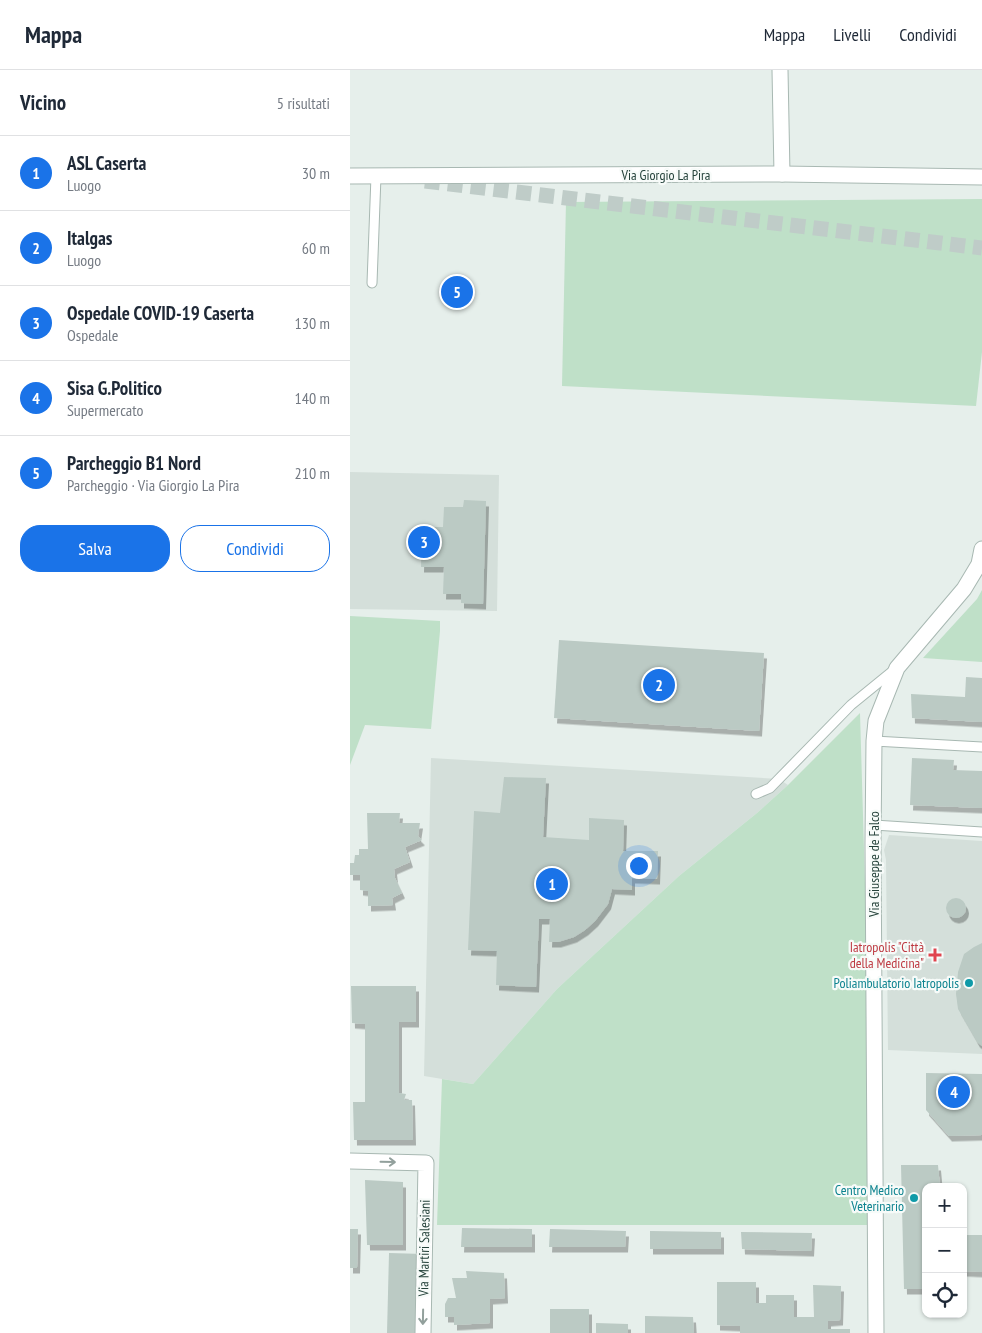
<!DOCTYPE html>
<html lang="it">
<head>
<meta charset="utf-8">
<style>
	:root { --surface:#fff; --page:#f6f6f7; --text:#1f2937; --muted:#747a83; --line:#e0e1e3; --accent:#1a73e8 }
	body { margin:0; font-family:"PT Sans Narrow",sans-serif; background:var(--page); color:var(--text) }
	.controls { position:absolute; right:15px; bottom:15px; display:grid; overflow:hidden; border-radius:10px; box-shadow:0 1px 4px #0004 }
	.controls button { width:45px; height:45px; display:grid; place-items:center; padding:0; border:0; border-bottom:1px solid var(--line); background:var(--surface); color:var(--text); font:25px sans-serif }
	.you { position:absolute; left:288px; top:795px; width:18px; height:18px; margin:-12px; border:4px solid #fff; border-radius:50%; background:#1a73e8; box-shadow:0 0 0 8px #1a73e833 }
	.badge { display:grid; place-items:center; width:32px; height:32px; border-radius:50%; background:var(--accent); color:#fff; font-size:16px; font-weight:700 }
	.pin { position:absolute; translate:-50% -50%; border:2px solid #fff; box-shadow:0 1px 5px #0006 }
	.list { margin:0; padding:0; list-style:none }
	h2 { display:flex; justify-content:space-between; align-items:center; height:65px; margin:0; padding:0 20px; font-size:21px }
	h2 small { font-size:16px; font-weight:400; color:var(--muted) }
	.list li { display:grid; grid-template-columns:32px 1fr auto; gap:15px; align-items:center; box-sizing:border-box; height:75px; padding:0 20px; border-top:1px solid var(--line) }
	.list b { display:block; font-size:19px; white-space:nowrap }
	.list p { margin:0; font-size:16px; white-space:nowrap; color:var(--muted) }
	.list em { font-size:16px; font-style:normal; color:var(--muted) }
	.actions { display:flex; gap:10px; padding:15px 20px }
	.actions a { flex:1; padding:11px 0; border:1px solid var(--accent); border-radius:20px; text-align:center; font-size:18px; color:var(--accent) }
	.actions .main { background:var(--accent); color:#fff }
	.icon { flex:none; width:28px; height:28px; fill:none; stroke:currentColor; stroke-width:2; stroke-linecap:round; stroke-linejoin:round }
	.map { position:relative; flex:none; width:632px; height:1263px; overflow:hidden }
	header { display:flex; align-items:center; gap:30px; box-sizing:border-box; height:70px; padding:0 25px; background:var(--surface); border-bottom:1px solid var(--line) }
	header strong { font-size:24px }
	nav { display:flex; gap:28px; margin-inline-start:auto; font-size:18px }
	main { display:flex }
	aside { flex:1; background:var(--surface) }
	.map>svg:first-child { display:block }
	.built { fill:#d4dfda }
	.green { fill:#bfe0c8 }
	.building { fill:#bbcac4; filter:url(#shadow) }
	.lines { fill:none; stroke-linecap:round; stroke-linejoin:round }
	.trunk-tunnel { stroke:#bfccc8; stroke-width:15; stroke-dasharray:15 8; stroke-linecap:butt }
	.service-casing { stroke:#a8b8b2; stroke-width:11 }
	.minor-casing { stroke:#a8b8b2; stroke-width:17 }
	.tertiary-casing { stroke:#a8b8b2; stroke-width:17 }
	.service { stroke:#fff; stroke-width:9 }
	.minor { stroke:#fff; stroke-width:15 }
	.tertiary { stroke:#fff; stroke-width:15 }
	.oneway { stroke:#92a09c }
	.health-dot { fill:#e0444e; stroke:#f7fbf9; stroke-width:2 }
	.culture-dot { fill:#0f9aa8; stroke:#f7fbf9; stroke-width:2 }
	.labels { text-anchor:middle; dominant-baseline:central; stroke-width:4.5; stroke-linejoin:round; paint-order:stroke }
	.street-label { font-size:14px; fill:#24423a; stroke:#f7fbf9 }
	.health-label { font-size:14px; fill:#be3a42; stroke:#f7fbf9; text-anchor:end }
	.culture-label { font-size:14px; fill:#0d838f; stroke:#f7fbf9; text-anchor:end }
</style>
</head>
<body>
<header>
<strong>Mappa</strong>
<nav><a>Mappa</a><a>Livelli</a><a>Condividi</a></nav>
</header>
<main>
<aside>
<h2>Vicino<small>5 risultati</small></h2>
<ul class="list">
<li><span class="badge">1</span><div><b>ASL Caserta</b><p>Luogo</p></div><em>30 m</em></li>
<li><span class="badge">2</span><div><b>Italgas</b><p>Luogo</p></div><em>60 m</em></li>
<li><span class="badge">3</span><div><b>Ospedale COVID-19 Caserta</b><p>Ospedale</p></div><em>130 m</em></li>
<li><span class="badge">4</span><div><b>Sisa G.Politico</b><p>Supermercato</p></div><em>140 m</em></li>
<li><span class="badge">5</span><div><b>Parcheggio B1 Nord</b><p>Parcheggio · Via Giorgio La Pira</p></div><em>210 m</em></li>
</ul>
<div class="actions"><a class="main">Salva</a><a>Condividi</a></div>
</aside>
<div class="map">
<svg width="632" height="1263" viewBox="0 0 632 1263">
	<defs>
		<filter id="shadow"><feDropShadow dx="3" dy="5.5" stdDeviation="0" flood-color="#0004"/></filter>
	</defs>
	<rect width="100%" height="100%" fill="#e6efeb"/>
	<!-- built -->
	<g class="built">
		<polygon points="0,402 149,405 147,541 0,539"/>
		<polygon points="81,688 429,709 438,715 407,743 329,806 207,919 123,1014 74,1006"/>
		<polygon points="539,765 632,771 632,984 538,980 536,790 534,780"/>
	</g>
	<!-- green -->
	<g class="green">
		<polygon points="632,129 632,282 626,336 212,316 216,132"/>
		<polygon points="632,520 632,592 573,588 627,529"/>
		<polygon points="0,546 90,551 90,561 81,659 15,655 0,695"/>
		<polygon points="510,643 525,1155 87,1155 92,1009 123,1014 207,919 329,806 407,743 438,715"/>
	</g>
	<!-- building -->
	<g class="building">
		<polygon points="114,430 136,431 133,534 111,533 111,524 93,524 94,497 71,497 72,457 93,457 94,437 113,437"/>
		<polygon points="209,570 414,583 409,661 204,648"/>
		<polygon points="616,607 632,608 632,652 562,648 561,624 615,627"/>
		<polygon points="562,688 604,690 603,700 632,701 632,738 560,735"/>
		<polygon points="154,707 196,708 193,767 239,770 239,748 274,750 273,781 308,781 307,809 282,808 282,820 262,819 258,834 245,851 235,860 224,867 208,872 199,872 200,849 189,849 186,917 146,915 147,881 118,880 124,741 150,743"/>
		<polygon points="17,743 50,743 49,753 70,753 68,766 72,770 55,777 60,792 44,799 45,808 52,823 42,828 43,835 18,836 18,821 10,820 10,805 0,805 0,793 4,793 5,785 9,785 9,779 18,779"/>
		<circle cx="606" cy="838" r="10"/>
		<polygon points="632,873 632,976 627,972 608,939 606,924 608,902 614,884 624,877"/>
		<polygon points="1,916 66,916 66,952 49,952 49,1023 56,1024 54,1030 62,1030 63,1070 4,1070 3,1032 15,1032 15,954 2,953"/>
		<polygon points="576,1003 632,1004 632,1065 599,1066 576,1040"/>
		<polygon points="551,1095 588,1095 590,1117 576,1117 576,1219 554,1219"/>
		<polygon points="15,1110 53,1112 53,1175 17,1175"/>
		<polygon points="112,1158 182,1159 182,1177 111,1177"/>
		<polygon points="0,1159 8,1159 7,1198 0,1198"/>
		<polygon points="200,1159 276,1161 275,1177 199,1177"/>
		<polygon points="300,1161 371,1162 371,1179 300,1179"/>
		<polygon points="391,1162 462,1163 461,1181 392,1179"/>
		<polygon points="613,1165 632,1165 632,1202 613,1201"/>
		<polygon points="39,1183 74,1184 73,1263 37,1263"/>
		<polygon points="116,1201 154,1203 155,1228 140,1229 140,1253 104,1255 104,1247 95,1247 95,1234 98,1228 106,1228 102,1208 117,1208"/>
		<polygon points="367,1212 406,1212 406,1233 416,1233 416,1225 444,1225 444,1247 464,1247 463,1215 491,1216 490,1250 478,1251 478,1259 500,1259 500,1263 390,1263 390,1256 367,1255"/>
		<rect x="200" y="1239" width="39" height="24"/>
		<polygon points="295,1246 343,1247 344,1263 295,1263"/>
		<polygon points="246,1253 278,1254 278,1263 246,1263"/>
	</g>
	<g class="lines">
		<!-- trunk-tunnel -->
		<polyline class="trunk-tunnel" points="75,111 632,178"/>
		<!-- service casing -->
		<g class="service-casing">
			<g id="service">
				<polyline points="22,213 26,106"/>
				<polyline points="524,671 632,677"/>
				<polyline points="406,724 420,718 501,635 544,600"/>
				<polyline points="524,755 632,762"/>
			</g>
		</g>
		<!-- minor casing -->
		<g class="minor-casing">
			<g id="minor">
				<polyline points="430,0 432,104"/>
				<polyline points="0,1091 76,1093 73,1263"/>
				<polyline points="526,1263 523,773 524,671 526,651 547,598 614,519 629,494 632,479"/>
			</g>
		</g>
		<!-- tertiary casing -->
		<g class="tertiary-casing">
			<polyline id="tertiary" points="0,106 432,104 632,107"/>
		</g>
		<!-- service -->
		<use href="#service" class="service"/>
		<!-- minor -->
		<use href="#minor" class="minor"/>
		<!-- tertiary -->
		<use href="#tertiary" class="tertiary"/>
	</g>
	<!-- one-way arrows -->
	<defs><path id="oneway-shaft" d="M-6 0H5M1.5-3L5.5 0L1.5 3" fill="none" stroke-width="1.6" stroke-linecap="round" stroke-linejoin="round" transform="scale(1.25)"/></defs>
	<g class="oneway">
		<use href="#oneway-shaft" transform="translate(38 1092) rotate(1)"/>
		<use href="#oneway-shaft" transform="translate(73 1247) rotate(91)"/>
	</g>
	<!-- markers -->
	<path class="health-dot" d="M582.5 877.5h5v5h5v5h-5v5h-5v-5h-5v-5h5z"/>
	<g class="culture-dot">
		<circle cx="619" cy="913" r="5"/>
		<circle cx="564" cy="1128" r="5"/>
	</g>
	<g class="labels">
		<!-- street labels -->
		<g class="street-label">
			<text x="316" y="105">Via Giorgio La Pira</text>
			<text transform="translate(524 794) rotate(-90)">Via Giuseppe de Falco</text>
			<text transform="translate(74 1178) rotate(-89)">Via Martiri Salesiani</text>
		</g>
		<!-- health labels -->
		<g class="health-label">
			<text x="574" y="877">Iatropolis "Città<tspan x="574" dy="16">della Medicina"</tspan></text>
		</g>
		<!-- culture labels -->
		<g class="culture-label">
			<text x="609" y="913">Poliambulatorio Iatropolis</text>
			<text x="554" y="1120">Centro Medico<tspan x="554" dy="16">Veterinario</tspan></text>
		</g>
	</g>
</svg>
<div class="controls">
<button>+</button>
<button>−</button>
<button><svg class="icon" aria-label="locate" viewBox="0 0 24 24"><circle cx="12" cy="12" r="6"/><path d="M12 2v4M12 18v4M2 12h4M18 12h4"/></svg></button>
</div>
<div class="you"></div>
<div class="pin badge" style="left:202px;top:814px">1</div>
<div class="pin badge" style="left:309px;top:615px">2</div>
<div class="pin badge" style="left:74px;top:472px">3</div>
<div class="pin badge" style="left:604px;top:1022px">4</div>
<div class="pin badge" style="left:107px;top:222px">5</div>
</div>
</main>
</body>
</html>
